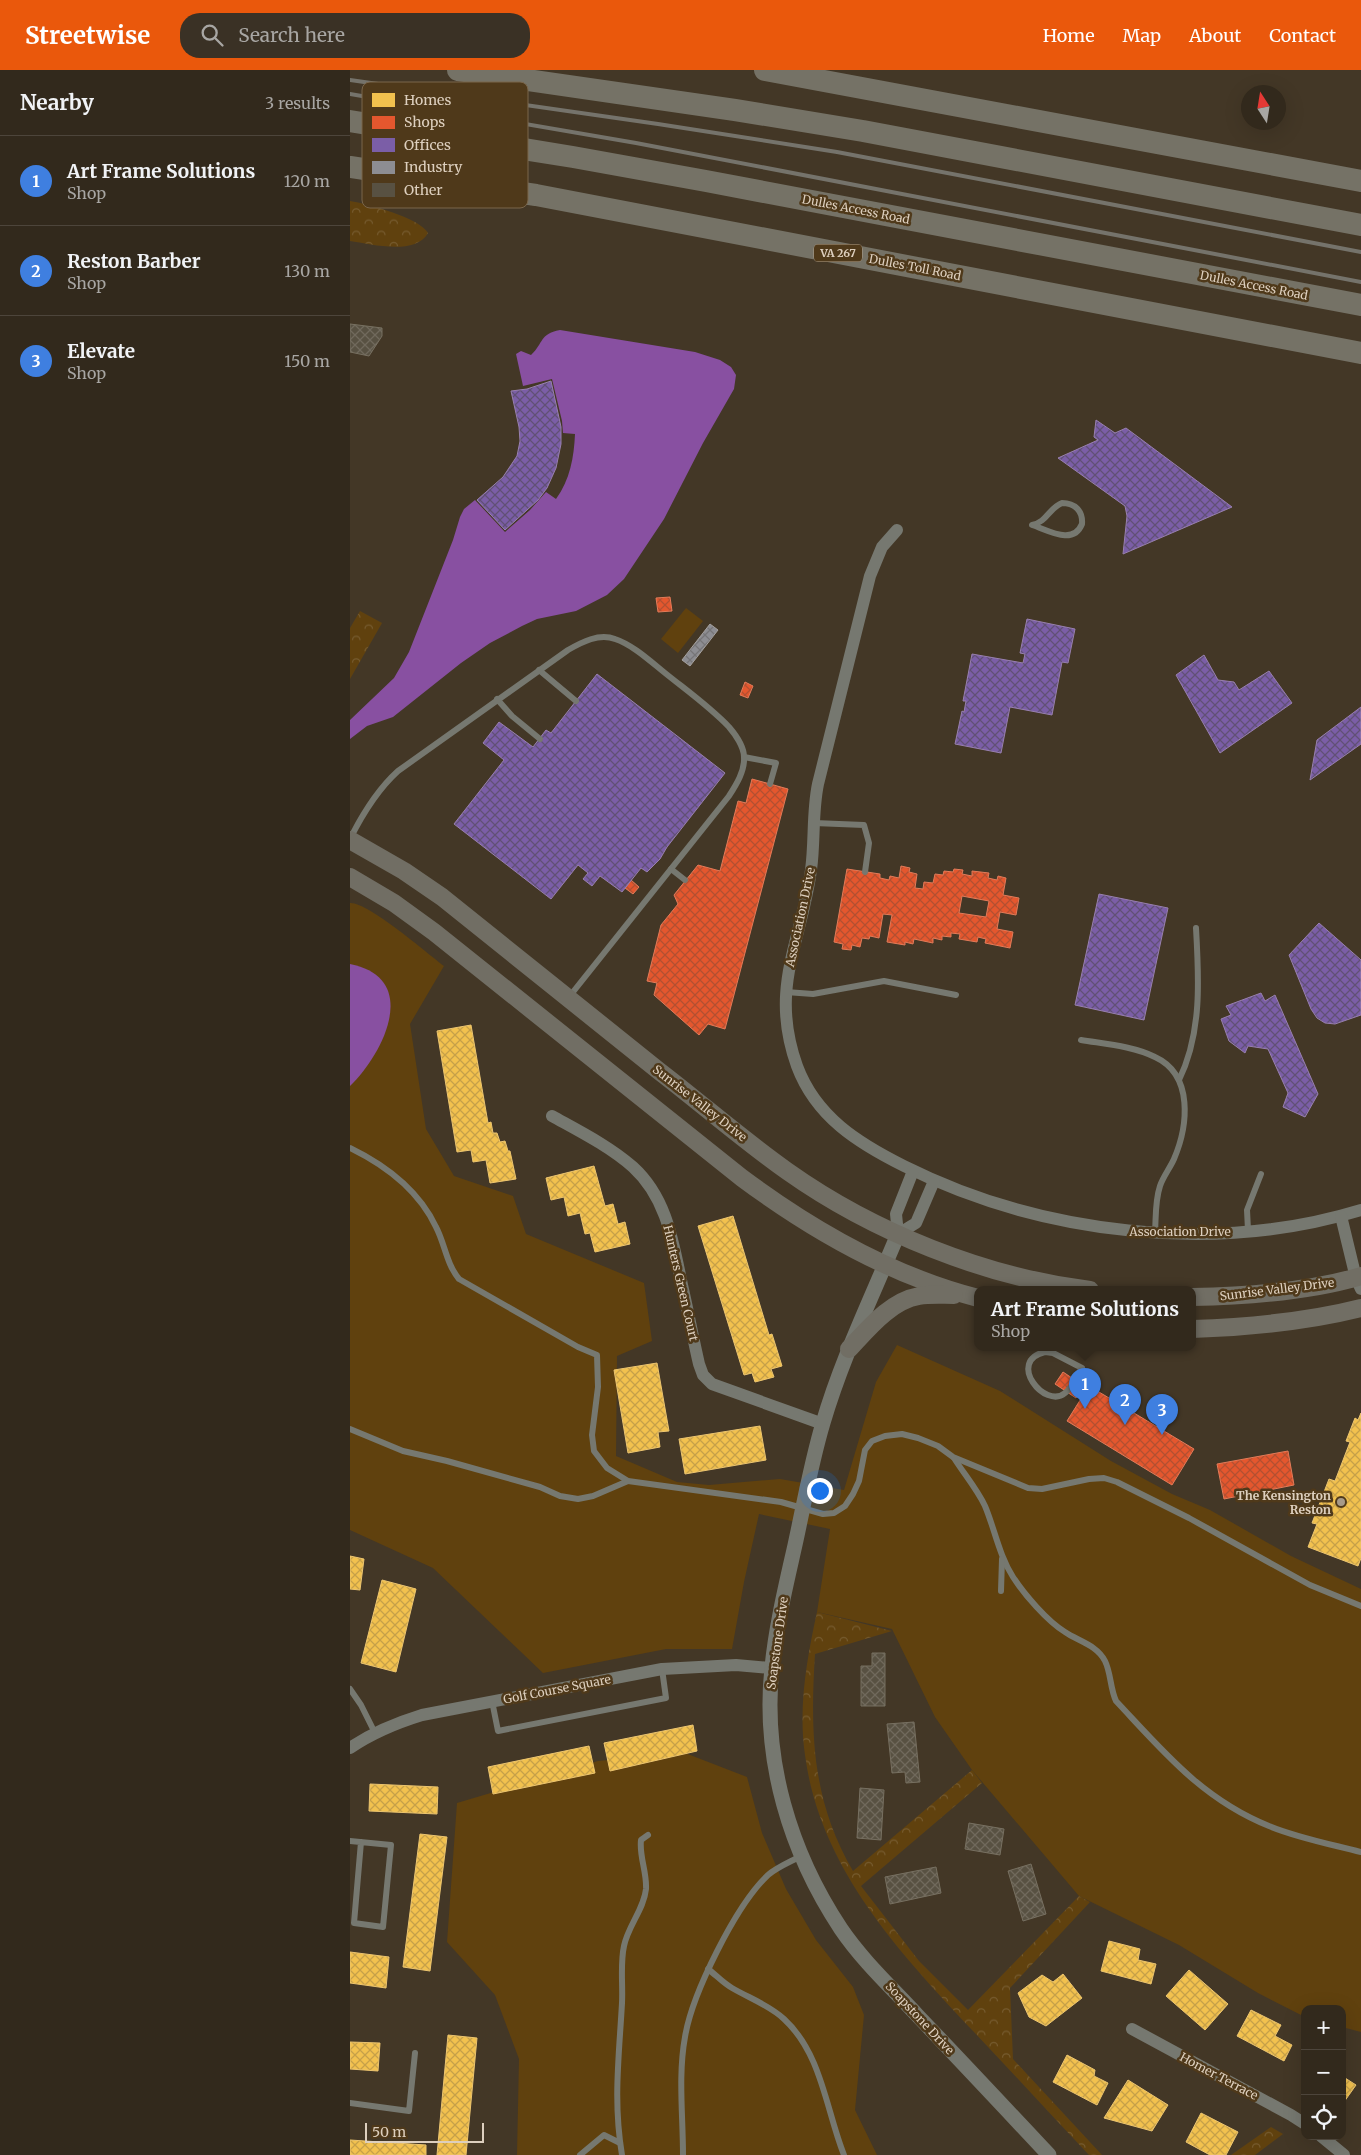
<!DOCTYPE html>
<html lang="en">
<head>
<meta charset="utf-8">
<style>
	:root { --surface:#32291c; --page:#3a3125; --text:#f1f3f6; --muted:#a8a6a3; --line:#4d453b; --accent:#ea580c }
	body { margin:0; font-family:Merriweather,serif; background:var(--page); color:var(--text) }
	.controls { position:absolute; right:15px; bottom:15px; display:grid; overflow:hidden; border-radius:10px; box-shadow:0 5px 20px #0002 }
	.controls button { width:45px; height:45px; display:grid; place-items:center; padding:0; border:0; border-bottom:1px solid var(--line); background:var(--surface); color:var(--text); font:25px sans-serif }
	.compass { position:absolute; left:891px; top:15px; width:45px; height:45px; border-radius:50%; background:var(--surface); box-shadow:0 5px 20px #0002; rotate:348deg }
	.scale { position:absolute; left:15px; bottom:12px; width:119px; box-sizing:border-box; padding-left:5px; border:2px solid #ddcfbe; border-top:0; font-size:14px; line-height:18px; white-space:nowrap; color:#ddcfbe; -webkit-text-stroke:4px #4f391a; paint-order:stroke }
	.you { position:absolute; left:469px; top:1420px; width:18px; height:18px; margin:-12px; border:4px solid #fff; border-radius:50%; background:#1a73e8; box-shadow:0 0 0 8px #1a73e833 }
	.badge { display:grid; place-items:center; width:32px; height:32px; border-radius:50%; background:var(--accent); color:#fff; font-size:16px; font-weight:700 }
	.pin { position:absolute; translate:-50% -41px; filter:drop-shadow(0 1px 2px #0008) }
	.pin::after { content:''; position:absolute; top:26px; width:18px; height:15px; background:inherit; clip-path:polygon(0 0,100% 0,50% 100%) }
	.popup { position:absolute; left:624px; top:1216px; width:222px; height:65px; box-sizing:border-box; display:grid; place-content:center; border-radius:10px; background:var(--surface); filter:drop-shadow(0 1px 4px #0005); font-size:16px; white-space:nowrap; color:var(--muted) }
	.popup b { font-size:19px; color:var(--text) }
	.popup::after { content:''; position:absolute; left:50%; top:100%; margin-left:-10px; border:10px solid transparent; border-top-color:var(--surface) }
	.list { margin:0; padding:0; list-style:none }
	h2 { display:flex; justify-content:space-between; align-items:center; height:65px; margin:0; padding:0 20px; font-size:21px }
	h2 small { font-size:16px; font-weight:400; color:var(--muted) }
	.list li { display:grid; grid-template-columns:32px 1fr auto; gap:15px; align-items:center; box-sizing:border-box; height:90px; padding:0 20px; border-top:1px solid var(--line) }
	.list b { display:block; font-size:19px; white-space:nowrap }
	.list p { margin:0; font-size:16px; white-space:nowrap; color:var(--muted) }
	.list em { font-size:16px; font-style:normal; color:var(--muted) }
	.icon { flex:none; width:28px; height:28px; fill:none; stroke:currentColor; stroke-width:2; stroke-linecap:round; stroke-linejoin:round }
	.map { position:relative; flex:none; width:1011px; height:2085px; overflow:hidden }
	header { display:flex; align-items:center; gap:30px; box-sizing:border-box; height:70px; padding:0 25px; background:var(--accent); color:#fff }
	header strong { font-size:24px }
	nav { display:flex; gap:28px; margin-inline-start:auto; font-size:18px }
	.search { width:350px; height:45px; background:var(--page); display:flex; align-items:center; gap:12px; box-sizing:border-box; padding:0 18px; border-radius:20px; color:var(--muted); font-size:19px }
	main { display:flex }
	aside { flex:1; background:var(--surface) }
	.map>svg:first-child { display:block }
	.grass { fill:#60410e }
	.forest { fill:url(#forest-crowns) }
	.water { fill:#8850a1 }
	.homes { fill:url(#homes-cross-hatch); stroke:#ecc570 }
	.shops { fill:url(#shops-cross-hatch); stroke:#e27b59; fill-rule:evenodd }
	.offices { fill:url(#offices-cross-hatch); stroke:#9880ae }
	.industry { fill:url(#industry-cross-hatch); stroke:#a5a19f }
	.building { fill:url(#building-cross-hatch); stroke:#777061 }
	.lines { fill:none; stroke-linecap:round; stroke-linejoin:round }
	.service { stroke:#767870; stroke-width:6 }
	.minor { stroke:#767870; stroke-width:12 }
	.tertiary { stroke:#767870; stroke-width:15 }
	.secondary { stroke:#716e64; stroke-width:18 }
	.motorway { stroke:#757266; stroke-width:22 }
	.rail { stroke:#75736b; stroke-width:4 }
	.poi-dot { fill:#a79a89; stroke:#4f391a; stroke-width:2 }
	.labels { text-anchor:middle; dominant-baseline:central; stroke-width:5; stroke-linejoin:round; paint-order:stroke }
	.shield { fill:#4f391a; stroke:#b2a28d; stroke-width:1 }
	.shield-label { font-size:11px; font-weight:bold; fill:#ddcfbe }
	.street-label { font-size:12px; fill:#ddcfbe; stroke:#4f391a }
	.poi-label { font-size:12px; font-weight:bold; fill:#ddcfbe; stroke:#4f391a; text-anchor:end }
	.key { fill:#4f391a; stroke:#7a664b; stroke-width:1 }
	.key-label { font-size:14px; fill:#ddcfbe }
</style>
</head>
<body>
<header>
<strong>Streetwise</strong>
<div class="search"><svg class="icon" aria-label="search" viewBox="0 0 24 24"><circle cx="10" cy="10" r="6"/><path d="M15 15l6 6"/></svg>Search here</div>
<nav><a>Home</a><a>Map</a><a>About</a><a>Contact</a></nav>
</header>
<main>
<aside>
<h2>Nearby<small>3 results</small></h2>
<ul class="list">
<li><span class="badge" style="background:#3f7fe0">1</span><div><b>Art Frame Solutions</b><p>Shop</p></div><em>120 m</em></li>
<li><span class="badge" style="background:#3f7fe0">2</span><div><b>Reston Barber</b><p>Shop</p></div><em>130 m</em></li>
<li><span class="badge" style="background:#3f7fe0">3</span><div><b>Elevate</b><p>Shop</p></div><em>150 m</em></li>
</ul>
</aside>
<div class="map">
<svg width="1011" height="2085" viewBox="0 0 1011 2085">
	<defs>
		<pattern id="forest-crowns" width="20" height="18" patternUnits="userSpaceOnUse" patternTransform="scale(1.25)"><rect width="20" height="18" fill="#60410e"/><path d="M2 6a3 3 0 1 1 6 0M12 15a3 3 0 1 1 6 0" fill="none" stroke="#765b2f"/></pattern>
		<pattern id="homes-cross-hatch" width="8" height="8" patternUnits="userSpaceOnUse" patternTransform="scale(1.25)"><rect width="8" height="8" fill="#f2c14e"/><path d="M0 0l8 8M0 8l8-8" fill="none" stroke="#c6a049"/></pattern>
		<pattern id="shops-cross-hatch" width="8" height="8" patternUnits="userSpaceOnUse" patternTransform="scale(1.25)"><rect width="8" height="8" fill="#e4572e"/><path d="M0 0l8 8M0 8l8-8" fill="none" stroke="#b35031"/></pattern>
		<pattern id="offices-cross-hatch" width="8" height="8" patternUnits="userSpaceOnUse" patternTransform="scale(1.25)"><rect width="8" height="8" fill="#7b5ea7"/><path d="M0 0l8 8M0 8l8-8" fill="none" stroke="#615076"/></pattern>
		<pattern id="industry-cross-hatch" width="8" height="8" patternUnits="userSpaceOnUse" patternTransform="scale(1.25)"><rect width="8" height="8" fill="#8d8d92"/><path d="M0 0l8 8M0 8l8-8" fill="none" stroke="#767577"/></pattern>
		<pattern id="building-cross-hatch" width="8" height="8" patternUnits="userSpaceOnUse" patternTransform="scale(1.25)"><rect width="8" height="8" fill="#585142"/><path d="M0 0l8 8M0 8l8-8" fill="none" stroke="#70695c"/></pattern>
	</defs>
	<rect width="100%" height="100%" fill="#433726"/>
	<!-- grass -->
	<g class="grass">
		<polygon points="336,538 353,551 328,583 311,569"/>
		<path d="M0 833C18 832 77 883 94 896L60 954 76 1059 104 1106 163 1126 176 1164 294 1213 302 1271 267 1286 266 1386 327 1412 359 1415 430 1409 494 1420 526 1312 547 1275 650 1321 761 1391 822 1424 860 1440 941 1486 1011 1519V1962L992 1957V1939H955V1946L951 1945 908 1923 829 1875 729 1826 622 1700 585 1647 542 1559 467 1542 480 1459 409 1444 394 1512 382 1579H316L193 1603 83 1498 0 1460Z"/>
		<polygon points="335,1683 397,1707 412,1763 436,1819 466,1870 503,1917 514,1945 505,2040 527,2085 167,2085 169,1989 145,1925 97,1872 107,1733 248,1691"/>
	</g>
	<!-- forest -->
	<g class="forest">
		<path d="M0 131C18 134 70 148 78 163 65 186 21 174 0 171Z"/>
		<polygon points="10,541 32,553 0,609 0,558"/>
		<path d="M467 1542 542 1561 465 1584C460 1663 462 1731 503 1801L622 1700 632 1713 511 1816 569 1891 618 1940 729 1826 740 1832 660 1918 663 1989 752 2085H739C700 2044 662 2002 623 1961 548 1881 470 1798 455 1685 448 1637 457 1588 467 1542Z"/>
		<polygon points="921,2057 933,2064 905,2085 881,2085"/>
	</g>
	<!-- water -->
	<g class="water">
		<path d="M210 260 345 282 370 290 381 297 386 305 384 319 353 373 314 449 274 509 257 525 226 541 187 549 172 556 140 573 111 593 43 647 17 656 0 669V650L44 608 59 582 103 470 110 447 114 439 125 430 155 462 180 440 196 422 206 429C220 410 224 387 225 364L213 363 212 351 202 309 173 316 166 284 171 281 181 285C194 273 189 264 210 260Z"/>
		<path d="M0 894C71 908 34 983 0 1016Z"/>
	</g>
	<!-- homes -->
	<g class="homes">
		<polygon points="121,955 138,1053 141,1052 143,1063 147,1063 150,1072 155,1071 158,1081 160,1081 166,1109 140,1113 136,1090 123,1092 121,1080 107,1082 87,961"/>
		<polygon points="244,1096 255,1136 263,1134 268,1154 275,1152 280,1174 245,1182 240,1163 235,1164 230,1143 218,1146 214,1127 201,1130 196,1108"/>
		<polygon points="383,1146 419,1265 422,1264 432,1296 421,1299 424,1307 405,1312 402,1303 394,1305 348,1156"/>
		<polygon points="307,1293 319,1361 308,1362 310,1377 278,1383 264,1300"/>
		<polygon points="1011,1343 1011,1488 1008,1496 958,1477 967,1454 962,1453 979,1409 985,1411 1000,1372 996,1371 1005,1348 1008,1350"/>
		<polygon points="410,1356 416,1390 335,1404 329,1369"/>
		<polygon points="0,1486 14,1489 10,1520 0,1519"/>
		<polygon points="32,1510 66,1519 46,1602 11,1593"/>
		<polygon points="343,1655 347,1681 260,1701 254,1673"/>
		<polygon points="239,1676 245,1703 143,1724 138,1697"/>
		<polygon points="20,1714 88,1717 87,1744 19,1741"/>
		<polygon points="70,1764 97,1767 80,1901 53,1897"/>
		<polygon points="759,1871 790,1879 788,1890 806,1894 801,1914 751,1901"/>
		<polygon points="0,1882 39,1887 36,1918 0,1913"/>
		<polygon points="839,1900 878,1934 855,1960 816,1926"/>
		<polygon points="713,1904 732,1928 696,1956 679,1947 668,1923 692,1905 703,1912"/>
		<polygon points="901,1940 931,1955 925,1966 942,1975 934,1991 887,1966"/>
		<polygon points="98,1965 127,1968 116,2085 87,2085"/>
		<polygon points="0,1972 30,1973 28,2001 0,1999"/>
		<polygon points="717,1985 745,2000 744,2006 758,2013 747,2035 703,2012"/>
		<polygon points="992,2006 1006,2015 994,2032 992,2031"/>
		<polygon points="778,2010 818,2035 802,2061 754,2048"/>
		<polygon points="851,2043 888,2062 876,2085 860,2085 836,2072"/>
		<polygon points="0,2070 76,2075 76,2085 0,2085"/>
	</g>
	<!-- shops -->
	<g class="shops">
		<polygon points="320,527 322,541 308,542 306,528"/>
		<polygon points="395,612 403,616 398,628 390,625"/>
		<polygon points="402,709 438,719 375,959 358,954 349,965 304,925 307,913 297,911 311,855 328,834 324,825 348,795 370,801 388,731 396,733"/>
		<path d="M551 796 560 798 559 802 567 804 565 818 573 819 574 812 583 813 585 804 593 805 594 801 603 802 604 799 613 800 612 804 622 806V801L639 803 638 808 647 810 648 806 656 808 653 825 669 828 666 845 650 842 647 859 663 862 660 878 635 873 636 869 628 867 627 872 609 869 610 864 601 863V867L592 866V870L583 868V873L564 869 563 874 555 872V875L537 872 542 845 533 844 529 868 520 866 519 869 512 868 510 877 502 875 501 880 492 879 493 874 484 872 497 799 530 804V808L539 810 540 806 549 808ZM612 826 639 831 636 847 609 843Z"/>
		<polygon points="281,810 289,817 283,824 275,818"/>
		<polygon points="713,1302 734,1316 726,1328 705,1314"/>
		<polygon points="739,1316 844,1379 822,1415 717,1351"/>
		<polygon points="938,1381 944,1415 874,1429 867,1394"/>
	</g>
	<!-- offices -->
	<g class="offices">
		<polygon points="201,311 211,357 211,374 206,398 197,418 188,430 155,460 127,430 153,407 167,386 170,371 169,357 161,321 177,319"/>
		<polygon points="746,350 765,363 776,358 882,437 773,484 777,446 775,436 708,388 748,370 744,367"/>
		<polygon points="677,549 725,559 718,593 712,592 702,645 660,637 651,683 605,674 612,641 614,642 616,631 613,631 622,584 673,593 675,584 670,583"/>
		<polygon points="854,585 868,610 884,612 889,620 919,601 942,633 870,683 826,605"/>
		<polygon points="247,604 375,703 317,777 310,789 297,802 291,798 272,822 250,806 242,816 233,809 238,803 228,795 201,829 104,754 154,690 133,673 149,652 183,677 196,660 201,663"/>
		<polygon points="1011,637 1011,674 960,710 967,670"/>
		<polygon points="749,824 818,838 794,950 725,935"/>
		<polygon points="969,853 1011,890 1011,945 985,954 975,953 967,948 961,939 939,885"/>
		<polygon points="911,923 915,931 925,925 968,1024 955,1047 933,1037 938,1023 918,979 898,976 895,983 879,971 871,949 881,945 876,936"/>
	</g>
	<!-- industry -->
	<polygon class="industry" points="360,554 368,560 340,596 332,590"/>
	<!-- building -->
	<g class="building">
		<polygon points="0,254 32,258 32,266 19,286 0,282"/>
		<polygon points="522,1583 535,1583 535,1636 511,1636 511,1596 522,1596"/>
		<polygon points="564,1652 570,1712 556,1713 555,1702 542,1703 537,1654"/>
		<polygon points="510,1718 534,1720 531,1770 507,1768"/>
		<polygon points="619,1753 654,1759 650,1785 615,1779"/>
		<polygon points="681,1794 696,1844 673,1851 658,1801"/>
		<polygon points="586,1797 591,1823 540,1834 535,1807"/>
	</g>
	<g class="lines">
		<!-- service -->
		<g class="service">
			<path d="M712 433C725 433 733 441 732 454 723 476 698 460 682 455 697 452 699 438 712 433Z"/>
			<polyline points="189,600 226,631"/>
			<polyline points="147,629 162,646 190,669"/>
			<polyline points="394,687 426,693 420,714"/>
			<polyline points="464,753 514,755 519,773 515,802"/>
			<path d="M0 769C13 743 27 720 48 701L218 580C232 572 249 563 265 569 283 575 300 591 315 603 336 620 360 637 379 657 385 664 394 677 394 687 395 701 386 715 379 726L219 927"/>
			<polyline points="321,799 335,810"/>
			<polyline points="436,922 463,924 534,911 606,925"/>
			<path d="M731 970C755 974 783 976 805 987 844 1005 838 1056 824 1089 820 1098 813 1107 810 1116 805 1131 806 1147 805 1162"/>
			<path d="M829 1010C852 963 849 909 846 858"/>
			<path d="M0 1078C35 1095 69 1121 86 1157 95 1174 96 1193 109 1209L228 1277 247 1285 248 1317 242 1365 244 1381 257 1398 278 1411 431 1432 473 1444 484 1443 495 1436 503 1424 509 1411 515 1380 522 1371 535 1366 552 1364 568 1368 588 1376 603 1387 678 1418 692 1419 739 1409 754 1408 767 1412 839 1448 960 1515 1011 1536"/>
			<polyline points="898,1160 897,1140 911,1104"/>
			<path d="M695 1282 703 1283 732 1298C727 1305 722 1318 715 1323 695 1340 656 1291 695 1282Z"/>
			<polyline points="0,1359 53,1381 97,1391 190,1417 210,1426 228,1429 243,1426 278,1411"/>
			<path d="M604 1388C614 1404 627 1419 635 1436 645 1460 649 1485 663 1507 674 1524 697 1551 715 1562 728 1571 747 1575 755 1591 761 1603 760 1618 766 1631 813 1681 852 1729 919 1756 948 1768 980 1774 1011 1782"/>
			<polyline points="651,1521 652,1489"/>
			<polyline points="0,1619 11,1635 25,1663"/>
			<polyline points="142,1631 148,1661 316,1628 312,1599"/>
			<polyline points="0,1771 41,1775 33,1857 4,1853 11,1772"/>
			<path d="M358 1899C366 1905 373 1913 382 1918 399 1928 419 1935 434 1949 472 1984 476 2040 494 2085"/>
			<polyline points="0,2033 59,2041 65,1983"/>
			<polyline points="230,2085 254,2065 270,2073"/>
			<path d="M272 2085C263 2031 269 1987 272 1933 273 1914 270 1894 274 1876 278 1856 294 1839 296 1819 297 1802 289 1786 291 1770L298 1765"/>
			<path d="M333 2085C333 2046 328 2005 335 1967 342 1924 386 1835 418 1805 427 1797 440 1792 451 1786"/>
		</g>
		<!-- minor -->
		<g class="minor">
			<path d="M547 460 532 477 520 506 468 714C462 743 465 771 461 800 451 874 419 918 447 996 466 1047 508 1073 554 1096 690 1164 864 1185 1011 1140"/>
			<path d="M202 1046C229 1061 259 1076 283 1097 317 1128 323 1172 332 1215 338 1241 343 1268 349 1294L353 1305 362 1314 473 1354"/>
			<polyline points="563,1101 546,1144 548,1164 566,1153 584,1111"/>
			<polyline points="991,1146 1006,1208 1011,1219"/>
			<path d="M0 1678C22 1663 46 1653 72 1645L312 1599 386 1595 421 1598"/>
			<polyline points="782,1959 941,2045 955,2054"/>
			<polyline points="971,2066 994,2085"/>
		</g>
		<!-- tertiary -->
		<path class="tertiary" d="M548 1164C522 1227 492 1288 473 1353 461 1393 454 1434 445 1475 436 1515 426 1556 422 1597 412 1690 440 1782 491 1859 512 1890 541 1917 567 1945 611 1991 655 2038 699 2085"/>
		<!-- secondary -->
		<g class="secondary">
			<path d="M0 770 54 801 92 827C164 885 237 943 309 1001 352 1034 393 1070 437 1101 523 1162 635 1207 740 1220"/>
			<path d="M0 807 44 833 84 862 392 1108C462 1160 542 1206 628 1228"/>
			<path d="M842 1227C895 1226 961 1221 1011 1206"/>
			<path d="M842 1259C899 1257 956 1252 1011 1238"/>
			<path d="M499 1279C518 1259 540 1231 569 1226 580 1224 592 1225 604 1225"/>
		</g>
		<!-- motorway -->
		<g class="motorway">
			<polyline points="108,0 385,40 513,61 1011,155"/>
			<polyline points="415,0 1011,111"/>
			<polyline points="0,51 223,87 356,111 1011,235"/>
			<polyline points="0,97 186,125 1011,283"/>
		</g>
		<!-- rail -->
		<g class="rail">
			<polyline points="0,10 308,54 487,82 1011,182"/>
			<polyline points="0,24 286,73 1011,212"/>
		</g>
	</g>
	<!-- markers -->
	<circle class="poi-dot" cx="991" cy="1432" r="5"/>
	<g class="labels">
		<!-- shield labels -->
		<rect class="shield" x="464" y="174.5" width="48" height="17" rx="4"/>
		<g class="shield-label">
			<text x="488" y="183">VA 267</text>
		</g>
		<!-- street labels -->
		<g class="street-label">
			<text transform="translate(506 139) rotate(11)">Dulles Access Road</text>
			<text transform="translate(565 197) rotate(11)">Dulles Toll Road</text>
			<text transform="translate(904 215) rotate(11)">Dulles Access Road</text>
			<text transform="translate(450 847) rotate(-78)">Association Drive</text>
			<text transform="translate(350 1033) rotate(38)">Sunrise Valley Drive</text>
			<text x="830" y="1161">Association Drive</text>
			<text transform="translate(331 1213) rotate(77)">Hunters Green Court</text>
			<text transform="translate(927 1219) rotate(-7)">Sunrise Valley Drive</text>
			<text transform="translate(427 1573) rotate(-82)">Soapstone Drive</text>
			<text transform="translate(207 1619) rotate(-11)">Golf Course Square</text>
			<text transform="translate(570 1948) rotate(47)">Soapstone Drive</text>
			<text transform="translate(869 2006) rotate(28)">Homer Terrace</text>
		</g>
		<!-- poi labels -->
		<g class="poi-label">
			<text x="981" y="1425">The Kensington<tspan x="981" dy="14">Reston</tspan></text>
		</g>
	</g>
	<!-- legend -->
	<rect x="12" y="12" width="166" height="126" rx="8" class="key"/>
	<rect x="22" y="23" width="23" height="14" fill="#f2c14e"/>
	<rect x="22" y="46" width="23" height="13" fill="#e4572e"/>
	<rect x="22" y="68" width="23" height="14" fill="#7b5ea7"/>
	<rect x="22" y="91" width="23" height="13" fill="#8d8d92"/>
	<rect x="22" y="113" width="23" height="14" fill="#585142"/>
	<g class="key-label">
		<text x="54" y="35">Homes</text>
		<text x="54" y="57">Shops</text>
		<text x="54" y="80">Offices</text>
		<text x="54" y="102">Industry</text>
		<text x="54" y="125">Other</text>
	</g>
</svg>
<div class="controls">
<button>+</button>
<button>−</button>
<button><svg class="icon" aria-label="locate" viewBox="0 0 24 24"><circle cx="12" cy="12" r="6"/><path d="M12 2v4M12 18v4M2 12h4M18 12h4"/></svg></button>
</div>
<svg class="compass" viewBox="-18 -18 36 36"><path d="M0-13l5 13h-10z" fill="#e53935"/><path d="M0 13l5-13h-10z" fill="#a8a6a3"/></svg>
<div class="scale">50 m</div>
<div class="you"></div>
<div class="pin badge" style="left:735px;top:1339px;background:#3f7fe0">1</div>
<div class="popup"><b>Art Frame Solutions</b>Shop</div>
<div class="pin badge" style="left:775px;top:1355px;background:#3f7fe0">2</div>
<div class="pin badge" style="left:812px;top:1365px;background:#3f7fe0">3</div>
</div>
</main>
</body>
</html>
